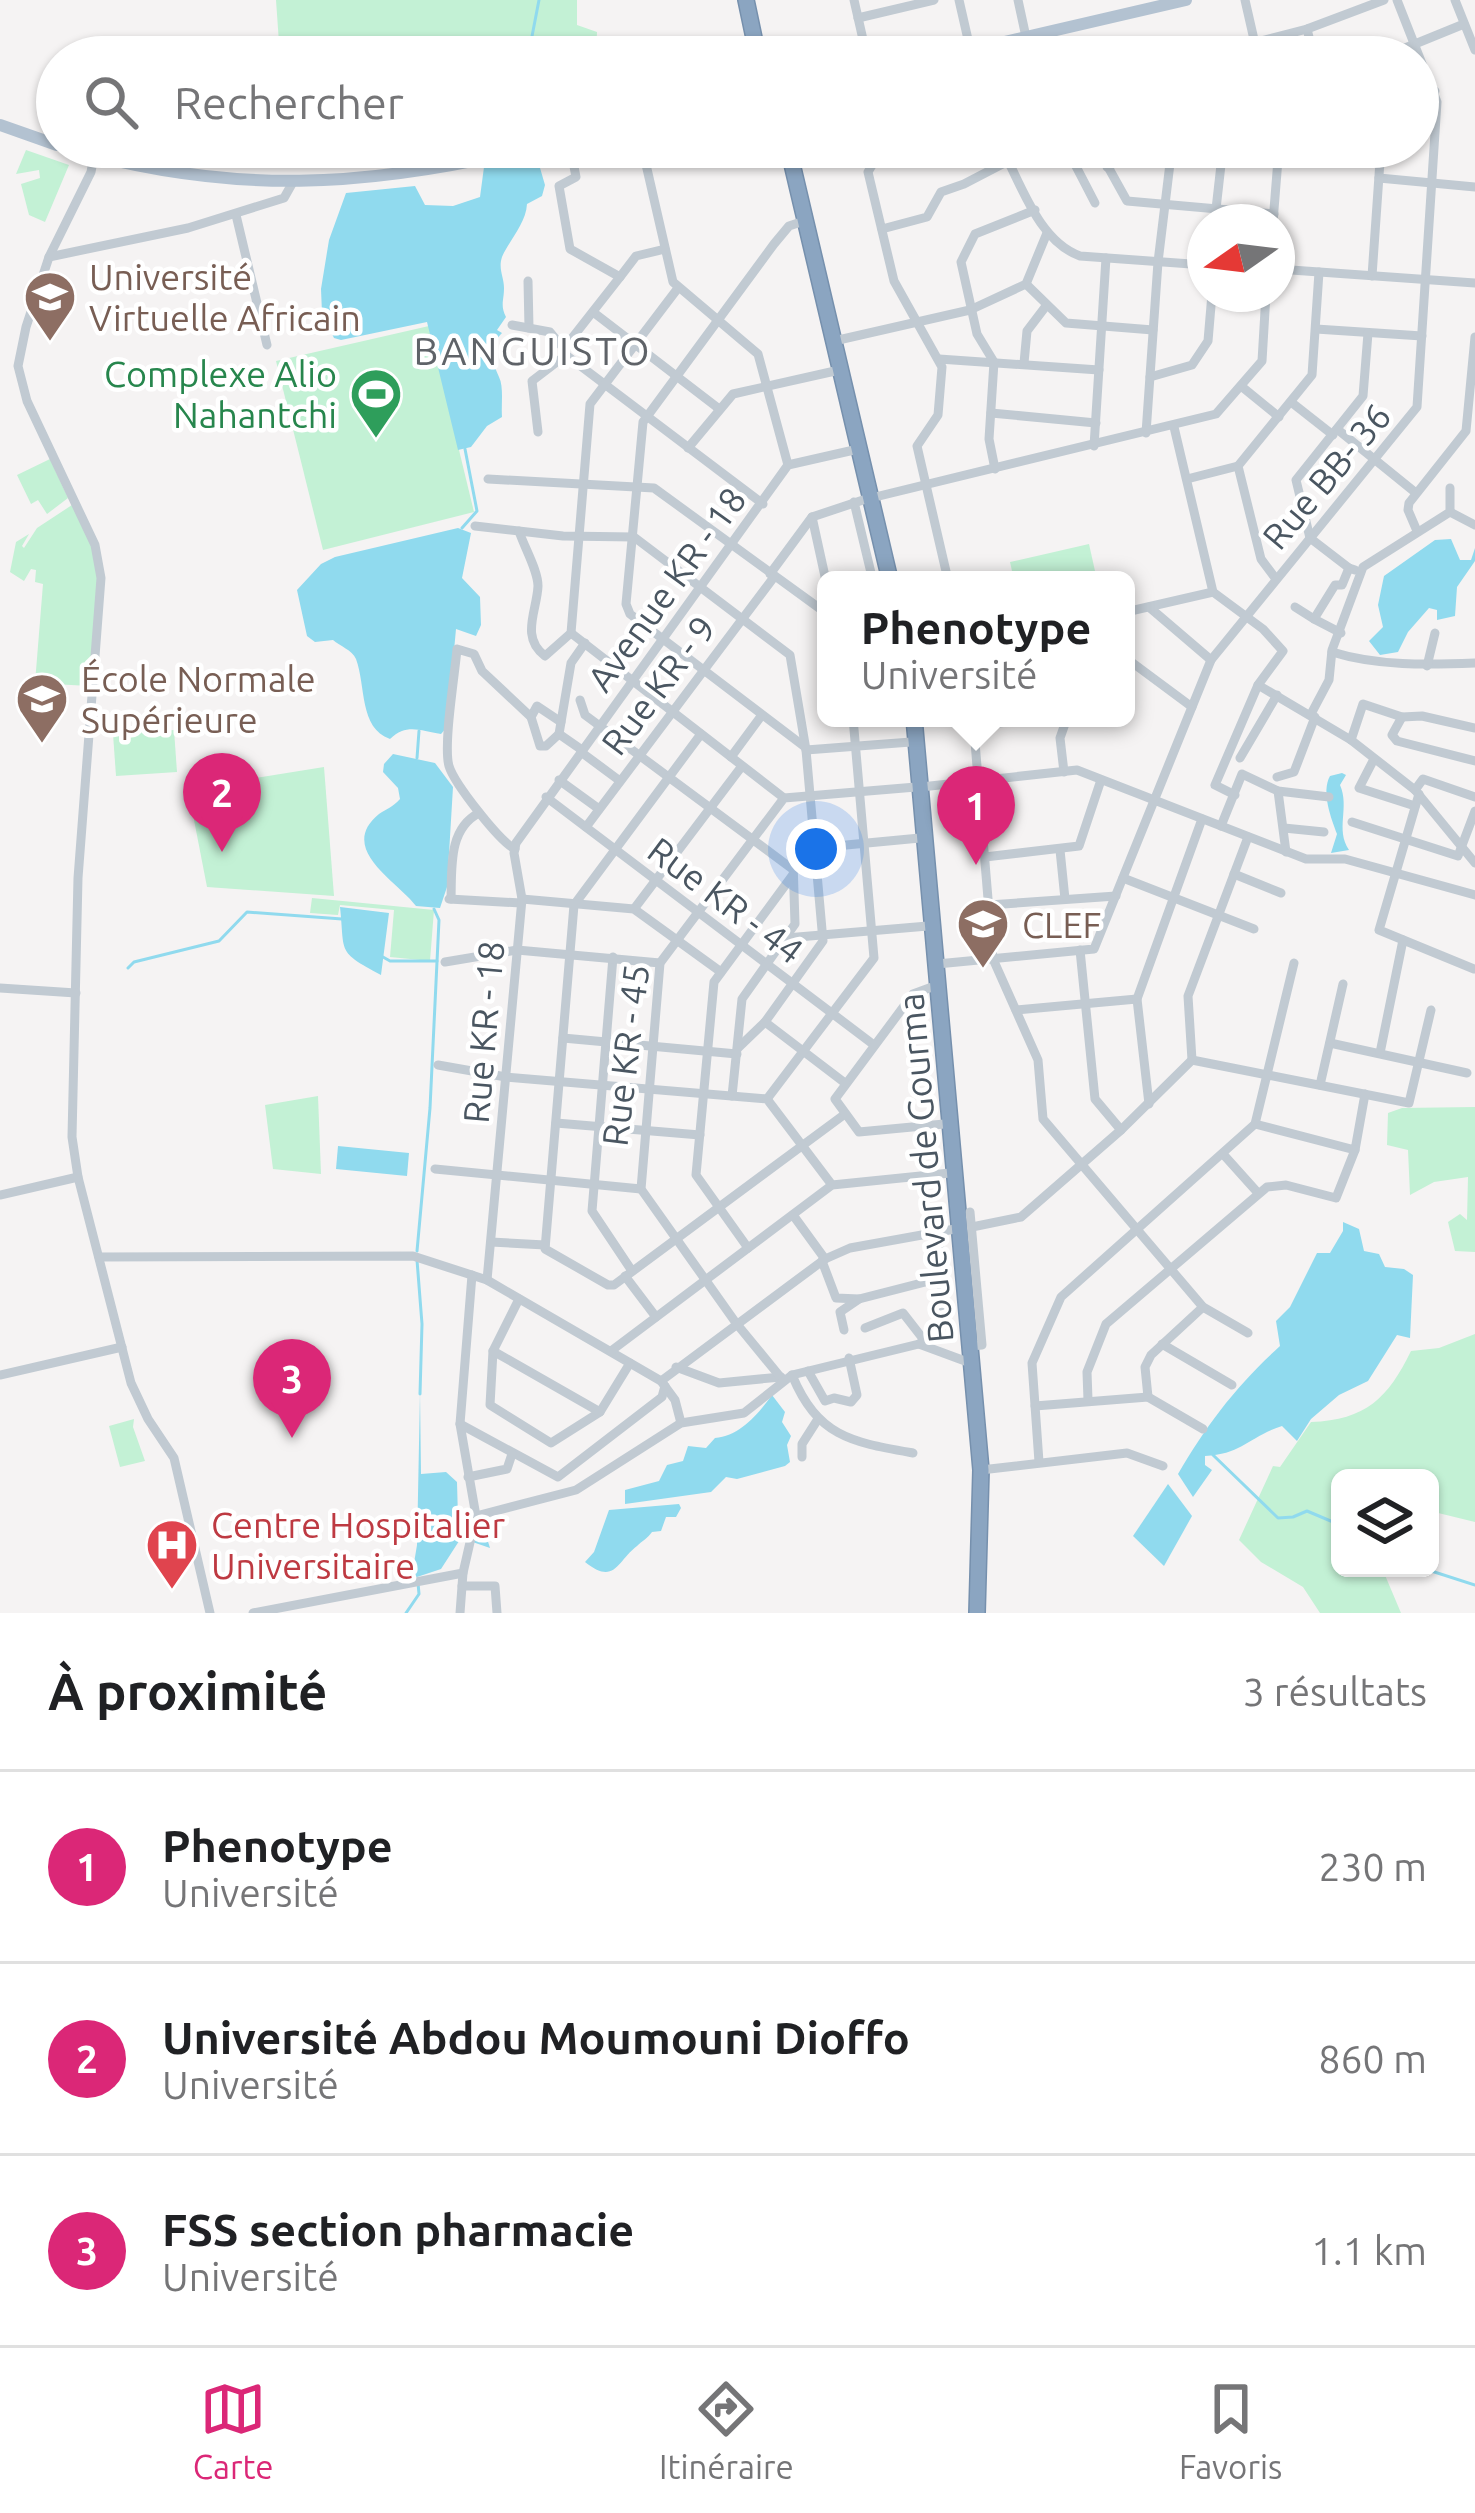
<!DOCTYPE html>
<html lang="fr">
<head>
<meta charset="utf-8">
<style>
	:root { --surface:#fff; --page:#f2f2f2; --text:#202124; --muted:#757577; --line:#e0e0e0; --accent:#db2777 }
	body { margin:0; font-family:Ubuntu,sans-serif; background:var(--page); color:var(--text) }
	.controls { position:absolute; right:36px; bottom:36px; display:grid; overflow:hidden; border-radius:18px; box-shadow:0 3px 9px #0004 }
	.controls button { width:108px; height:108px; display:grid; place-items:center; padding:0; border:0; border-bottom:3px solid var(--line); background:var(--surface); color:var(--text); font:60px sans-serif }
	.compass { position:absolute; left:1187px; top:204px; width:108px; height:108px; border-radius:50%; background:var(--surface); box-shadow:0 3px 9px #0004; rotate:256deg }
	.you { position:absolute; left:816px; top:849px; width:42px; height:42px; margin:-30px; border:9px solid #fff; border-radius:50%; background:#1a73e8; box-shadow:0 0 0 18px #1a73e833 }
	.badge { display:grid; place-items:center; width:78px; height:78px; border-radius:50%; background:var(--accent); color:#fff; font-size:39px; font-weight:700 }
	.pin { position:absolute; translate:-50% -99px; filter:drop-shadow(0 3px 6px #0008) }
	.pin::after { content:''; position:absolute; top:63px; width:42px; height:36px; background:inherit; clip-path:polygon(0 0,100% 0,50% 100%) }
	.popup { position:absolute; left:817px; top:571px; width:318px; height:156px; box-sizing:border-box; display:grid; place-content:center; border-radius:18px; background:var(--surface); filter:drop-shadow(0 3px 9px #0005); font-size:39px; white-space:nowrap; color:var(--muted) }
	.popup b { font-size:45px; color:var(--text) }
	.popup::after { content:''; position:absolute; left:50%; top:100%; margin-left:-24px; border:24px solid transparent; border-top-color:var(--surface) }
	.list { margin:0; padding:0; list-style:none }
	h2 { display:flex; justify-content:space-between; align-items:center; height:156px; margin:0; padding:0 48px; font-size:51px }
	h2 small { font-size:39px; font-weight:400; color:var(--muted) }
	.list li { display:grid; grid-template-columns:78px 1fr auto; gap:36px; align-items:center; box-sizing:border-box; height:192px; padding:0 48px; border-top:3px solid var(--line) }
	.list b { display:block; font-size:45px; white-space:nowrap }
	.list p { margin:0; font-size:39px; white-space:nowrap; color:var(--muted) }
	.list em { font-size:39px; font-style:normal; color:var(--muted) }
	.icon { flex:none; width:66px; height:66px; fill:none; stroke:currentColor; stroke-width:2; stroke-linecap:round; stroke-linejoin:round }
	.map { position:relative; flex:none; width:1475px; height:1613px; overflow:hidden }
	.search { position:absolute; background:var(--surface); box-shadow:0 3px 9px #0004; left:36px; right:36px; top:36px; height:132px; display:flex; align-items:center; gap:30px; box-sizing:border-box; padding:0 42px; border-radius:66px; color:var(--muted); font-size:45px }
	.sheet { height:732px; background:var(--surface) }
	nav { display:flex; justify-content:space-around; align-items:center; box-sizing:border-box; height:168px; border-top:3px solid var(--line); background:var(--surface); font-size:33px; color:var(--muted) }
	nav a { display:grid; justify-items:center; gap:6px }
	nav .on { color:var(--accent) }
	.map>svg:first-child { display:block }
	.green { fill:#c3f1d5 }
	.water { fill:#90daee }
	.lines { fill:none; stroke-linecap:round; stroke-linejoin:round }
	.stream { stroke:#90daee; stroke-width:3 }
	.highway-casing { stroke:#7690ad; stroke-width:18 }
	.minor { stroke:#c1cad2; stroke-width:9 }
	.major { stroke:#b3c2d1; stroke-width:12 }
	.highway { stroke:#8ba5c1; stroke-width:15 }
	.labels { text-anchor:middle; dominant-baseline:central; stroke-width:9; stroke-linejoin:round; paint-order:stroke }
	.education-label { font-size:36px; fill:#785e54; stroke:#fff; text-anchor:start }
	.leisure-label { font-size:36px; fill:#27864d; stroke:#fff; text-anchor:end }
	.street-label { font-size:36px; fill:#4a5661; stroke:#fff }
	.health-label { font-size:36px; fill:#be3a42; stroke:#fff; text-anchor:start }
	.neighbourhood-label { font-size:39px; letter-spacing:3px; fill:#5f6368; stroke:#fff }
</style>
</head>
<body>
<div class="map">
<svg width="1475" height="1613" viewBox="0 0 1475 1613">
	<rect width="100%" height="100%" fill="#f5f3f3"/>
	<!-- green -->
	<g class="green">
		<polygon points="276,0 577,0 577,25 597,32 596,56 280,57"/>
		<path d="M150 147H472C364 170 261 174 152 156Z"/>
		<polygon points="26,150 69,165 45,222 29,215 21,184 40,178 39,170 16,174"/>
		<polygon points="429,326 474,512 323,550 276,361"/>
		<polygon points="50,459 68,498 47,514 38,500 31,504 17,475"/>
		<polygon points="72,505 92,547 98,575 89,686 35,683 43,584 35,582 36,570 31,569 24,581 10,572 16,542 29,534 22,546 24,548 37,528"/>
		<polygon points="1089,544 1097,580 1014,580 1010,562"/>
		<polygon points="174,730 177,772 116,776 113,734"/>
		<polygon points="324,767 334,896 207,887 188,789"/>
		<polygon points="312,898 434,910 430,961 390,957 394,910 340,905 338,915 310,913"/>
		<polygon points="318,1096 321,1174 273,1169 265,1105"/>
		<polygon points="1475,1107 1475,1252 1455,1251 1448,1222 1460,1214 1467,1220 1468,1177 1434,1182 1410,1195 1408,1150 1387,1145 1388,1113 1402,1108"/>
		<path d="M1475 1334V1522L1430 1511V1478H1340V1568H1382L1401 1613H1320L1303 1587 1261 1562 1239 1540 1273 1466 1280 1467 1311 1422C1366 1420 1388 1398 1411 1351L1439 1348Z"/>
		<polygon points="134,1419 133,1427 145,1461 120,1467 109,1426"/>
	</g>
	<!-- water -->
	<g class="water">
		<path d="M527 157 538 161 545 185 542 196 527 204C526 224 508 242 502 257 498 269 504 277 504 288 504 301 500 305 506 317L497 330 502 333C485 351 491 357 499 377 504 387 501 405 502 417L487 426 471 447 458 450 427 322 341 340 334 338 322 313 321 289 329 240 346 193 415 186 425 205 453 206 480 197 484 167Z"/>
		<path d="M458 528 471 533 462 578 480 597 481 625 476 636 456 629 447 727 441 734C420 731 407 723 390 739 359 728 366 686 356 659 352 650 340 646 333 640L315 642 307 636 297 590 321 564 335 557Z"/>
		<polygon points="1451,539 1460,560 1471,560 1475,548 1475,561 1457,587 1455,616 1437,620 1437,610 1429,608 1408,632 1398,652 1380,655 1369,641 1383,627 1378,605 1384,576 1435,540"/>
		<path d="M393 754 435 763 453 787 447 887 440 908 416 906C399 882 336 849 379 814 386 809 393 807 400 799L398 788 383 772 384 764Z"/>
		<path d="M1342 773 1346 775 1340 785C1350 808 1335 829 1349 850L1331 853 1337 834C1331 818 1321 792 1330 776Z"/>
		<path d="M340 907 389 913 381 975C336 951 345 953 340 907Z"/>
		<polygon points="338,1146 409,1153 407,1176 336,1169"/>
		<path d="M1343 1222 1359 1229 1364 1251 1379 1254 1385 1267 1404 1269 1413 1275 1410 1338 1397 1335 1368 1381 1339 1395 1311 1419 1297 1441 1282 1426C1248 1437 1243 1454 1205 1456V1465L1212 1470 1193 1497 1178 1474C1207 1424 1237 1385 1280 1346L1276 1321 1290 1307 1317 1253H1330L1343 1231Z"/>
		<polygon points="420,1393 421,1474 446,1472 457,1482 458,1518 463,1527 460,1532 485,1532 490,1548 461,1538 441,1569 417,1577 412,1575 417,1545"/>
		<path d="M772 1395 785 1412 782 1422 791 1436 787 1445 790 1462 785 1466 737 1479 726 1477 711 1492 625 1504V1490L659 1481 667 1465 683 1461 688 1446 706 1448 715 1438C740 1436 758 1414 772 1395Z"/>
		<polygon points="1168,1484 1192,1516 1164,1566 1133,1536"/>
		<path d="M679 1504 681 1508 676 1517H666L661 1531 652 1532C648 1538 642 1541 637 1546 617 1561 615 1586 585 1562L594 1552 609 1510Z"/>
	</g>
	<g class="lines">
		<!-- stream -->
		<g class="stream">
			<polyline points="528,57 539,0"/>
			<polyline points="462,528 477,511 465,449"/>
			<polyline points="417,758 419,731"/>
			<polyline points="383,957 390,961 437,961"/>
			<polyline points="128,968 134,962 219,941 247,912 342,919"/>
			<polyline points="417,1251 430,1108 439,920 434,909"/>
			<polyline points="417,1260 422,1324 420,1394"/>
			<polyline points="1213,1455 1278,1518 1293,1517 1307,1511 1340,1525"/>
			<polyline points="1422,1568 1475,1585"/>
			<polyline points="406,1613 419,1594 418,1583"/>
		</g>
		<!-- highway casing -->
		<g class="highway-casing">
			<g id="highway">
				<polyline points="746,0 758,57"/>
				<polyline points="788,147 890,580"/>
				<polyline points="914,718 981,1470 977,1613"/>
			</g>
		</g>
		<!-- minor -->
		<g class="minor">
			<polyline points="854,0 867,57"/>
			<polyline points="959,0 972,57"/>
			<polyline points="1018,0 1026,37"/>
			<polyline points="1245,0 1258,57"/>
			<polyline points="1455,0 1475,50"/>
			<polyline points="858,18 934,0"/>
			<polyline points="1307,29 1314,57"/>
			<polyline points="1199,57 1307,29 1384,0"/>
			<polyline points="1383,57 1464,24"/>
			<polyline points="1418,99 1435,91"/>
			<polyline points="564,147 572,156 576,177 559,186 570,249 620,277 636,256 665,249"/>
			<polyline points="642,147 673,282 758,354 788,465"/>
			<polyline points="883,147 868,172 894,281 942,367 938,415 917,446 948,580"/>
			<path d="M1001 147C1021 183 1038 241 1080 256L1205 265"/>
			<polyline points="1066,147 1095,203"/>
			<polyline points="1097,147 1127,201 1274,214"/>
			<polyline points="94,156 91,172 49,257 26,327 18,366 27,401 95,545 101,578 78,878 72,1137 78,1177 131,1383 148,1419 174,1458 210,1613"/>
			<polyline points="1281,156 1304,147"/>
			<polyline points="1107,167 1146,147"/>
			<polyline points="1379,178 1475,187"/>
			<polyline points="1216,209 1223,147"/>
			<polyline points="236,215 267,345"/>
			<polyline points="801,222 789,226 774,244 643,422 626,604 630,614 805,747"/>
			<polyline points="1273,222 1279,147"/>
			<polyline points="882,229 927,217 941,192 964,184 1035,147"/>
			<polyline points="49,257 188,228 284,198 293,182"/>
			<polyline points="1277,269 1475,283"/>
			<polyline points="1372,276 1381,147"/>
			<polyline points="620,277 565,347 566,355 763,504"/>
			<polyline points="528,281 529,328"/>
			<polyline points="1026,284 1066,323 1153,330"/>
			<polyline points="593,312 718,408"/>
			<polyline points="512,325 550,332 564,349"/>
			<polyline points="1316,329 1422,336"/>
			<polyline points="834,341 970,310 1026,284 1047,233"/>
			<polyline points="939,359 1099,370"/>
			<polyline points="1024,363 1027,331 1046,306"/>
			<polyline points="1150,377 1192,365 1208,341 1212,294"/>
			<polyline points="1241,386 1279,417"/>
			<polyline points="1291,402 1333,435"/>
			<polyline points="991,413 1096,423"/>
			<polyline points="1174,427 1213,592 1263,629 1283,651 1258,685 1215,785 1235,795"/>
			<polyline points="1337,429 1416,493"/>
			<polyline points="538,432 532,381 566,355"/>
			<polyline points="1146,433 1158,262 1172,147"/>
			<polyline points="1094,446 1106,258"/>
			<polyline points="688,448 733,394 835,371"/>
			<polyline points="995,469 989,439 994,362 977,334 961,262 975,234 1035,210"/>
			<polyline points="488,479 654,488 826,613"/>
			<polyline points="1187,479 1238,466"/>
			<polyline points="871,498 1216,414 1262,361 1266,294"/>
			<polyline points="854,502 872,577 885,578"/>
			<polyline points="1450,512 1475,525"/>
			<polyline points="812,517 826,581"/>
			<polyline points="475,526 563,536 634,537 790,655 806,750 823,941 765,1022 738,1048"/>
			<path d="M519 531C524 547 538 570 538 586 537 611 520 637 545 656L571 633 590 404 678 288"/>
			<polyline points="1417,531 1408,510 1409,503 1466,431 1475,337"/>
			<polyline points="1349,568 1310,538 1296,480 1363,396 1368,333"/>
			<polyline points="770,574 812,517 866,499"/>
			<polyline points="1276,579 1261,559 1238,466 1312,375 1319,272"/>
			<polyline points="1149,607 1211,660"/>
			<polyline points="1295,607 1314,619"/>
			<polyline points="1126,612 1213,592"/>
			<polyline points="571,633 784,798"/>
			<polyline points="1341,633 1314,619 1335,585 1342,585 1349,568 1355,570"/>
			<path d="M1332 652C1377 666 1427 665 1475 663"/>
			<polyline points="1126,658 1192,707"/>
			<polyline points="1427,666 1435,633"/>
			<polyline points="1258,685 1351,740 1415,790 1475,863"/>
			<polyline points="580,700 585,715 791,868"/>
			<polyline points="1311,714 1329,680 1332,650 1363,567 1450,512 1450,488"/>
			<polyline points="1402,717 1392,735 1397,741 1475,761"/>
			<polyline points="973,718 993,959 1038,1060 1043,1119 1203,1307 1248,1333"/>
			<polyline points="974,725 1009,722 1012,718"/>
			<polyline points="559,734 546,746 540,746 531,717 537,706 561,722"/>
			<polyline points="701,734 574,905 545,1249 608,1285 614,1285 845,1114"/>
			<polyline points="1351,740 1363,704 1402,717 1422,716 1475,728"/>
			<polyline points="582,750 559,734 571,663 585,643"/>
			<polyline points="806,750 911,742"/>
			<polyline points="581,752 620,781"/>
			<polyline points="731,757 762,715"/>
			<polyline points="1240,758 1277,695"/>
			<polyline points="1374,759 1359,788 1415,806"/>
			<polyline points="1064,772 1060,738 1067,718"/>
			<polyline points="1277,777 1294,772 1315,717"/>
			<polyline points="559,780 599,809"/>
			<polyline points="921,787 1077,770 1306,859 1345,859 1475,895"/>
			<polyline points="1415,790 1423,779 1475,797"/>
			<polyline points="1278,791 1286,852"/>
			<polyline points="1419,794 1379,930 1474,969"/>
			<polyline points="546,797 874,1045"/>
			<polyline points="1352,822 1458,856 1475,811"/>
			<polyline points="1221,826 1242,774 1278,791 1329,797"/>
			<polyline points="586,827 774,577"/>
			<polyline points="1284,828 1324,832"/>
			<path d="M515 849C499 841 454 783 449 766 443 745 455 674 457 649L474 654 482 671 531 717"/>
			<polyline points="1060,850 1065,899"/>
			<polyline points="985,857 1079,846 1101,780"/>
			<polyline points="1234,874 1281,893"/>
			<polyline points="1123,878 1254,929"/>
			<polyline points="449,899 521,903"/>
			<path d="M451 899C452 868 448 829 479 813"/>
			<polyline points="522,899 634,909 721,972"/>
			<polyline points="989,905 1116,896"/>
			<polyline points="634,909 742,766"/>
			<polyline points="786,938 928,926"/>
			<polyline points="1080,950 1095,1099 1121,1130"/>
			<polyline points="613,957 592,1211 632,1271"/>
			<polyline points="445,962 517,950 660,963"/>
			<polyline points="937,964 1094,949 1211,660 1417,407 1437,102 1397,0"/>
			<polyline points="932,987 913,994 835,1099 859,1132 944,1124"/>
			<polyline points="0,988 76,993"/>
			<polyline points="1016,1010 1137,999"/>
			<polyline points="765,1022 845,1083"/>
			<polyline points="563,1038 737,1054"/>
			<polyline points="1330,1043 1467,1073"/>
			<polyline points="1380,1053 1403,940"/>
			<polyline points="1192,1060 1409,1103 1431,1010"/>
			<polyline points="1192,1060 1188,996 1248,837"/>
			<polyline points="438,1065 506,1077 767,1099 832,1185"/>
			<polyline points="1320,1085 1343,984"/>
			<polyline points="732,1096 742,999 795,924 793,861 804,849 920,838"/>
			<polyline points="767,1099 874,958 853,718"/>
			<polyline points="1149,1104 1137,999 1202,819"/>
			<polyline points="556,1123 700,1135"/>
			<polyline points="1255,1124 1355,1150 1365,1094"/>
			<polyline points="1223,1154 1258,1193"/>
			<polyline points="435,1169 641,1189"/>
			<polyline points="0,1195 78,1177"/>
			<polyline points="970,1212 982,1345 971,1346"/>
			<polyline points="793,1215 825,1259"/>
			<polyline points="972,1227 1021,1217 1121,1130 1192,1060"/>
			<polyline points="491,1242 545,1245"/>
			<polyline points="748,1248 696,1175 714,982 792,876"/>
			<polyline points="99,1257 413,1256 487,1280 661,1381 675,1400 681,1423"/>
			<polyline points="822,1261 836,1298 859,1299 941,1278"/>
			<polyline points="625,1276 656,1317"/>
			<polyline points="487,1280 522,899 514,853 516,843 788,465 854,450"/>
			<polyline points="519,1299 493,1351 490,1405 551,1443 600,1412 630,1363"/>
			<polyline points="865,1328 903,1313 924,1340"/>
			<polyline points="844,1330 840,1312 859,1299"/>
			<polyline points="919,1344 965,1361"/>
			<polyline points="1162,1344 1232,1385"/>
			<polyline points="493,1351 600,1412"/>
			<polyline points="611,1351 832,1185 950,1173"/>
			<polyline points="676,1367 719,1383 781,1377"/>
			<polyline points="808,1371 825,1401 834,1398 851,1402 857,1395 849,1358"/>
			<polyline points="0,1375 122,1347"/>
			<path d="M792 1375C818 1437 851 1442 913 1453"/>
			<polyline points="782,1379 736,1323 641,1189 660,963 784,798 916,787"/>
			<polyline points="661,1381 825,1259 850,1248 955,1229"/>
			<polyline points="1148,1397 1145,1367 1151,1355 1203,1307"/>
			<polyline points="1088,1400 1087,1372 1106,1324 1267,1187 1286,1185 1336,1198 1355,1150"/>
			<polyline points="1035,1406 1148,1397 1203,1429"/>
			<polyline points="460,1424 558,1477 662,1397 665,1386"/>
			<polyline points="802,1457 802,1444 818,1419"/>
			<polyline points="1039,1462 1032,1363 1061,1297 1255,1124 1294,963"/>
			<polyline points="981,1470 1127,1453 1163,1466"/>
			<polyline points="468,1477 507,1469 512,1454"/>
			<polyline points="476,1516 576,1490 681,1423 744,1413 792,1375 919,1344 944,1325 938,1231"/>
			<polyline points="462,1586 495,1586 497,1613"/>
			<polyline points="253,1613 463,1573"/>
			<polyline points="460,1613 463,1573 476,1516 460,1424 472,1275"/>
		</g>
		<!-- major -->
		<g class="major">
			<polyline points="940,57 1186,0"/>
			<polyline points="0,125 57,145"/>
			<path d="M63 147C230 196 369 188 536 147"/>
		</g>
		<!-- highway -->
		<use href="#highway" class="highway"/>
	</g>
	<!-- icons -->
	<defs>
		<g id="university-pin" transform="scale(2.7)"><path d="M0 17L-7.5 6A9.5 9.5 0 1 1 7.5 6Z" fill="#8d6e63" stroke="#fff"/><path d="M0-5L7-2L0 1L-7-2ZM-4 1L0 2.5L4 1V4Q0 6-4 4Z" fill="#fff"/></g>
		<g id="stadium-pin" transform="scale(2.7)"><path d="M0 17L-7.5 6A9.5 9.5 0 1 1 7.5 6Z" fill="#2e9e5b" stroke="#fff"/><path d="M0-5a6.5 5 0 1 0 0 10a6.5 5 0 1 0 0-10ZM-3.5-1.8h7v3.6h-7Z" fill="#fff"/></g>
		<g id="hospital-pin" transform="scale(2.7)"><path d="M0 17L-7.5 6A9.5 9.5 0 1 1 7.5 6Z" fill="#e0444e" stroke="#fff"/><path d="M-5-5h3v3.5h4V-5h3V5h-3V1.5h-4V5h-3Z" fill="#fff"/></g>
	</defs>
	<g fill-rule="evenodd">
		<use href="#university-pin" x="50" y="297"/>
		<use href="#stadium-pin" x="376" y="394"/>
		<use href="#university-pin" x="42" y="699"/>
		<use href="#university-pin" x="983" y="924"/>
		<use href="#hospital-pin" x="172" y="1545"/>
	</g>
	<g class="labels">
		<!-- education labels -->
		<g class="education-label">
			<text x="89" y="276">Université<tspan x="89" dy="41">Virtuelle Africain</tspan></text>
			<text x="81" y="678">École Normale<tspan x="81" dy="41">Supérieure</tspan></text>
			<text x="1022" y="924">CLEF</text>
		</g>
		<!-- leisure labels -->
		<g class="leisure-label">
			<text x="337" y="373">Complexe Alio<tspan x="337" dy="41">Nahantchi</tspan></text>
		</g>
		<!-- street labels -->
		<g class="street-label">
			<text transform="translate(1326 476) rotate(-50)">Rue BB- 36</text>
			<text transform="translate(666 589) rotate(-54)">Avenue KR - 18</text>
			<text transform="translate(658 685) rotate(-53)">Rue KR - 9</text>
			<text transform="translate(726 900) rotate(37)">Rue KR - 44</text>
			<text transform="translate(483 1032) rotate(-85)">Rue KR - 18</text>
			<text transform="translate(625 1055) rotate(-83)">Rue KR - 45</text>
			<text transform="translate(925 1168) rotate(-95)">Boulevard de Gourma</text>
		</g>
		<!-- health labels -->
		<g class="health-label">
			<text x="211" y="1524">Centre Hospitalier<tspan x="211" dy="41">Universitaire</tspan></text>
		</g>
		<!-- neighbourhood labels -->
		<g class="neighbourhood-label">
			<text x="533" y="350">BANGUISTO</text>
		</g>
	</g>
</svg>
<div class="controls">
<button><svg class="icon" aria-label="layers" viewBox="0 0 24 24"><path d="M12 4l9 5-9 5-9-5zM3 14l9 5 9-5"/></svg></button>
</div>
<svg class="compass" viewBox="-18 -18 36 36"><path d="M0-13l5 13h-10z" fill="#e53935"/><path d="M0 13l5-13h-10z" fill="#757577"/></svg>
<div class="you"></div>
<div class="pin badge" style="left:976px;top:865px">1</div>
<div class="popup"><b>Phenotype</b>Université</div>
<div class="pin badge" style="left:222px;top:852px">2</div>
<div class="pin badge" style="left:292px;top:1438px">3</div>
<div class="search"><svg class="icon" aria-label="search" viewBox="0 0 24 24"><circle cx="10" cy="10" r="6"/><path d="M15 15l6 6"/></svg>Rechercher</div>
</div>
<section class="sheet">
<h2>À proximité<small>3 résultats</small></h2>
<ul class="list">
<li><span class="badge">1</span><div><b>Phenotype</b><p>Université</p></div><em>230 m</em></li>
<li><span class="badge">2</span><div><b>Université Abdou Moumouni Dioffo</b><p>Université</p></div><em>860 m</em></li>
<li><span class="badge">3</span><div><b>FSS section pharmacie</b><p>Université</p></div><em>1.1 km</em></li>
</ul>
</section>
<nav>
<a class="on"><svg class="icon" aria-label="map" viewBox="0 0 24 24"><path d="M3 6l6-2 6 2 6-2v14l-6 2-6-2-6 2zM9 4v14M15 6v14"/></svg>Carte</a>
<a><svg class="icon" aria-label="directions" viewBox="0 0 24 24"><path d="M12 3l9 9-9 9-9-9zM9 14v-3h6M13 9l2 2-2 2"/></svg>Itinéraire</a>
<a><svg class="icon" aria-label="saved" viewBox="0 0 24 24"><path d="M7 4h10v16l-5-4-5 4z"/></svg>Favoris</a>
</nav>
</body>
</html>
